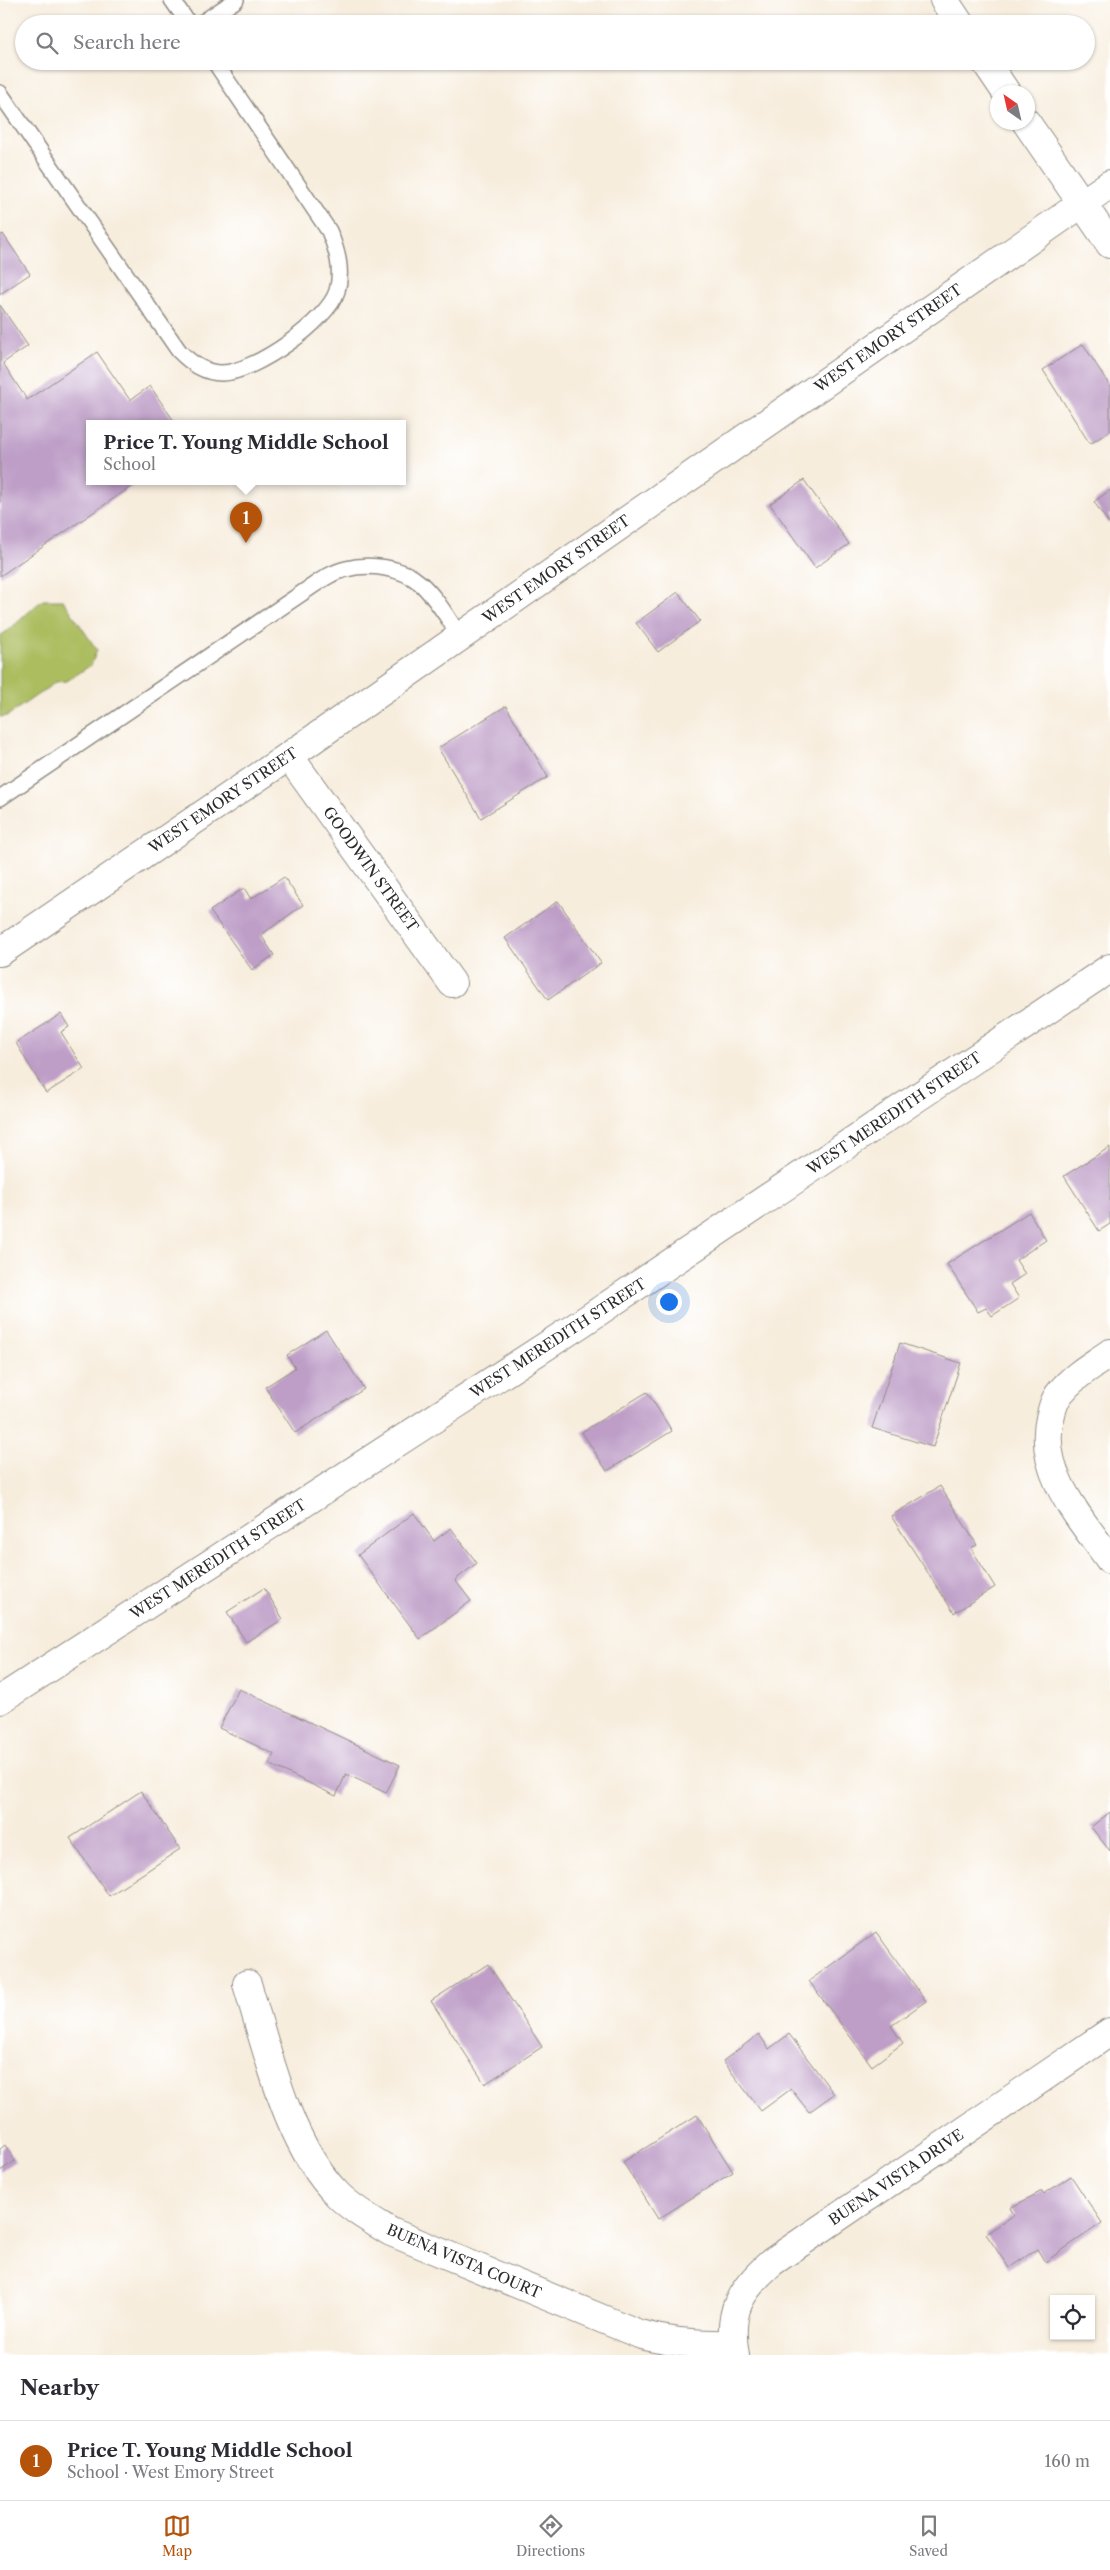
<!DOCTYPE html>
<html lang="en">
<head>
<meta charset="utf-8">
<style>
	:root { --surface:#fff; --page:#f7f7f7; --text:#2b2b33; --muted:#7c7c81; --line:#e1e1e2; --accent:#b45309 }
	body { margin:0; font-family:"Libre Caslon Text",serif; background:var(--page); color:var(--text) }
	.controls { position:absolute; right:15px; bottom:15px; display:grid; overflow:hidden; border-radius:0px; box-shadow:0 1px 4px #0004 }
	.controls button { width:45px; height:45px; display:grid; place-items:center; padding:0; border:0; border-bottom:1px solid var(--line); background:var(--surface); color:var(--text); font:25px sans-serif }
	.compass { position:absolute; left:990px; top:85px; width:45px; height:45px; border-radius:50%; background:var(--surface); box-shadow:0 1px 4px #0004; rotate:326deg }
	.you { position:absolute; left:668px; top:1301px; width:18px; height:18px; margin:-12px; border:4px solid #fff; border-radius:50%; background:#1a73e8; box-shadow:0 0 0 8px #1a73e833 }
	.badge { display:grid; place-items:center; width:32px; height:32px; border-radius:50%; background:var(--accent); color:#fff; font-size:16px; font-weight:700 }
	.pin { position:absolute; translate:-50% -41px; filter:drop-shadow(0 1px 2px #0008) }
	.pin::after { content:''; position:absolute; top:26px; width:18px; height:15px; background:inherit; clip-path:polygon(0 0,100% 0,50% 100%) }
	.popup { position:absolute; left:86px; top:420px; width:320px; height:65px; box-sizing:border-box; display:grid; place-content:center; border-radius:0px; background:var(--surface); filter:drop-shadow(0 1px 4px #0005); font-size:16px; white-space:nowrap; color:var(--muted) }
	.popup b { font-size:19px; color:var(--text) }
	.popup::after { content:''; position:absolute; left:50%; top:100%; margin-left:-10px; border:10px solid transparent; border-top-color:var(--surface) }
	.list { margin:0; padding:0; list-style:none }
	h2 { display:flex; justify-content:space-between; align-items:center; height:65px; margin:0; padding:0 20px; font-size:21px }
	h2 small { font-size:16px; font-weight:400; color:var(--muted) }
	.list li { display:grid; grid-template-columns:32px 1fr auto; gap:15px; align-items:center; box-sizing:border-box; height:80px; padding:0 20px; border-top:1px solid var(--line) }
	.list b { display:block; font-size:19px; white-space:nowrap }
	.list p { margin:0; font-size:16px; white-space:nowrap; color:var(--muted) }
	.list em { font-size:16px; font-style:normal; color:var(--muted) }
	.icon { flex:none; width:28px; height:28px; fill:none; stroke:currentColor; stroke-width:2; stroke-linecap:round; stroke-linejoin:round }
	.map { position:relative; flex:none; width:1110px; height:2355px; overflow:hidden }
	.search { position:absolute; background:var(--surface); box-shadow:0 1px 4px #0004; left:15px; right:15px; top:15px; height:55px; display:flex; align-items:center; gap:12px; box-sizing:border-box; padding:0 18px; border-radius:28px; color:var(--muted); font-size:19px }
	.sheet { height:145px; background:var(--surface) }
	nav { display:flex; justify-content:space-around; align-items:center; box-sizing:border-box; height:70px; border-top:1px solid var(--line); background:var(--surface); font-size:14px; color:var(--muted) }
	nav a { display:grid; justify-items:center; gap:2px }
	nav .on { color:var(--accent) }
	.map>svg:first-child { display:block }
	.green { fill:#acbd60; stroke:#6c7446 }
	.building { fill:#be9ec7 }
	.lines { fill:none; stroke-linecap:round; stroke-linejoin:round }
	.lane-casing { stroke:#918c84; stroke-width:18 }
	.street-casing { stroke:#918c84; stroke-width:30 }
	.lane { stroke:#fff; stroke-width:15 }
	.street { stroke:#fff; stroke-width:28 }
	.labels { text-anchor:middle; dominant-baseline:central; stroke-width:4; stroke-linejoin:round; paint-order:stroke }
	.street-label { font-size:15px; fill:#2b2b2b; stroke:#fff }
</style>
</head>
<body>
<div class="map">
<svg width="1110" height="2355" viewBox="0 0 1110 2355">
	<rect width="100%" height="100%" fill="#fff"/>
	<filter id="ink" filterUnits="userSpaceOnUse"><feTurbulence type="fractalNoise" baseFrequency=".02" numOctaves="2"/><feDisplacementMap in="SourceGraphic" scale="10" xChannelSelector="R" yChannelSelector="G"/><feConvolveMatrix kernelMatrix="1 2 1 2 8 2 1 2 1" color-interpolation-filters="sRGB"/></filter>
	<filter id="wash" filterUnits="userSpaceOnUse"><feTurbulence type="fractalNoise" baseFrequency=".0096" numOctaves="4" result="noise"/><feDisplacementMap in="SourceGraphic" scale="20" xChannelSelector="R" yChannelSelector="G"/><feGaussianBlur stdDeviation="1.12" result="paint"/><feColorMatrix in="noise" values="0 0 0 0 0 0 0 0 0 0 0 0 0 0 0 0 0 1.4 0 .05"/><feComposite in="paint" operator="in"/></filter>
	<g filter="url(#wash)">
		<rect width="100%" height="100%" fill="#f7eddd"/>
		<!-- green -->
		<path class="green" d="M43 600H63L97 650 91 665 67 681 56 682 7 716 0 717V636C17 625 27 612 43 600Z"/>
		<g id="blocks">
			<!-- building -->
			<g class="building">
				<polygon points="3,234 30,274 0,294 0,236"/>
				<polygon points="0,305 28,346 3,363 27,400 97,352 130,400 150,386 176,424 90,424 90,482 138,482 0,576"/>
				<polygon points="1083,344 1110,386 1110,431 1090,444 1043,370"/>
				<polygon points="804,480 849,544 815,568 770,504"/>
				<polygon points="1110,490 1110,525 1094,502"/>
				<polygon points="678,592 700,621 658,652 636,623"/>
				<polygon points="506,706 548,777 481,818 438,748"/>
				<polygon points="284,877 303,905 261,935 274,955 252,970 210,911 244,888 251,899"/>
				<polygon points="558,901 601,963 548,1000 505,938"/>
				<polygon points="61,1014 69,1027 61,1032 84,1069 46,1093 16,1043"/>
				<polygon points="1110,1147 1110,1224 1099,1231 1064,1176"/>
				<polygon points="1029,1212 1046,1240 1016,1260 1025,1274 1010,1284 1019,1298 992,1316 986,1308 978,1312 947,1264"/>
				<polygon points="326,1330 364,1389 295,1433 265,1387 295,1368 287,1355"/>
				<polygon points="900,1343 961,1363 933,1447 872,1428"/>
				<polygon points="647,1392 672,1431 607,1471 582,1432"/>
				<polygon points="940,1486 977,1545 971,1548 995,1587 954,1613 891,1516"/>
				<polygon points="414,1513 434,1541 451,1528 477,1563 455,1580 471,1601 420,1639 358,1555"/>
				<polygon points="264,1588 283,1619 246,1642 227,1612"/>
				<polygon points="239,1689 400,1765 386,1793 346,1774 336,1796 269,1764 274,1754 219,1728"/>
				<polygon points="141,1791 180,1849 109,1896 70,1838"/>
				<polygon points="1110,1812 1110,1851 1091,1827"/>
				<polygon points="876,1932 926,2001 891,2026 903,2043 872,2066 809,1981"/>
				<polygon points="488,1964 542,2047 485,2084 431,2001"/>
				<polygon points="759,2034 769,2049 789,2034 834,2094 809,2112 791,2089 761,2111 723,2061"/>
				<polygon points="697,2115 733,2172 658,2219 623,2162"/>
				<polygon points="5,2145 15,2161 0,2171 0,2149"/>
				<polygon points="1071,2176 1102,2223 1045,2262 1037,2249 1009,2268 986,2234 1014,2215 1010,2208 1042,2191 1044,2194"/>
			</g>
		</g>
	</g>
	<g filter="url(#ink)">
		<use href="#blocks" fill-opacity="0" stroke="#918c84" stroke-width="1"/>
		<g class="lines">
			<!-- lane casing -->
			<g class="lane-casing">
				<g id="lane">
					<polyline points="172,0 189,24"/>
					<polyline points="200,24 236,0"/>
					<path d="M0 93 179 351C191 363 204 373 222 373 254 373 328 321 337 291 343 270 337 250 329 231L214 61"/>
					<path d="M0 798 308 589C320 581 332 572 346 569 369 563 402 567 420 583 436 597 448 619 460 636"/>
				</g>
			</g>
			<!-- street casing -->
			<g class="street-casing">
				<g id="street">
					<polyline points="944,0 960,24"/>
					<polyline points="985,61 1006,92"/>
					<polyline points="1026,122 1110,244"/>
					<polyline points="289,756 452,983"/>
					<polyline points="0,952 289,756 1110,184"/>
					<path d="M1110 1353C1093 1365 1073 1376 1060 1393 1054 1400 1052 1410 1050 1418 1037 1472 1081 1519 1110 1560"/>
					<polyline points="0,1700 580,1324 1110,968"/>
					<path d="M247 1984C268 2051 287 2144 338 2195 353 2210 373 2221 391 2232L639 2334C670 2343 701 2345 733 2344"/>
					<path d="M735 2355C727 2311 740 2290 772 2262L1110 2032"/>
				</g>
			</g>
			<!-- lane -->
			<use href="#lane" class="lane"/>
			<!-- street -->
			<use href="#street" class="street"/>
		</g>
	</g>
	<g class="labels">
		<!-- street labels -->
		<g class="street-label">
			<text transform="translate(888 338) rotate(-35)">WEST EMORY STREET</text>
			<text transform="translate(556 569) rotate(-35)">WEST EMORY STREET</text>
			<text transform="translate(223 800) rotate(-34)">WEST EMORY STREET</text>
			<text transform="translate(371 869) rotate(54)">GOODWIN STREET</text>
			<text transform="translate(894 1113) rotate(-34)">WEST MEREDITH STREET</text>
			<text transform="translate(558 1338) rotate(-33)">WEST MEREDITH STREET</text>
			<text transform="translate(218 1559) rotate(-33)">WEST MEREDITH STREET</text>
			<text transform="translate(896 2177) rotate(-34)">BUENA VISTA DRIVE</text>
			<text transform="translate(464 2261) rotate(23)">BUENA VISTA COURT</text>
		</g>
	</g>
</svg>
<div class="controls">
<button><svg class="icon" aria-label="locate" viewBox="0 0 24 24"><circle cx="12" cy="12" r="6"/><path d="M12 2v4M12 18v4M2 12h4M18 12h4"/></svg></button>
</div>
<svg class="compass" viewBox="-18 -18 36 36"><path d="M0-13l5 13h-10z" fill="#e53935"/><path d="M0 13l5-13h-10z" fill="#7c7c81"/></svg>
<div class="you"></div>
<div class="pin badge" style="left:246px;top:543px">1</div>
<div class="popup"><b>Price T. Young Middle School</b>School</div>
<div class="search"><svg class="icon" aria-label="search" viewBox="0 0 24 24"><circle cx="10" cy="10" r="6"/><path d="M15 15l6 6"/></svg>Search here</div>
</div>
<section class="sheet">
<h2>Nearby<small></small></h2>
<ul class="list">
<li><span class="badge">1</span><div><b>Price T. Young Middle School</b><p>School · West Emory Street</p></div><em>160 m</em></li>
</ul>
</section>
<nav>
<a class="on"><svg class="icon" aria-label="map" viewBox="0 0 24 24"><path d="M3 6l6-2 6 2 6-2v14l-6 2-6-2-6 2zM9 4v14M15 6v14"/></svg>Map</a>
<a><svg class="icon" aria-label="directions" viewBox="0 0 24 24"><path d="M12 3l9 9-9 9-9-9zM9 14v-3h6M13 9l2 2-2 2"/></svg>Directions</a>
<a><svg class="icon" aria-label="saved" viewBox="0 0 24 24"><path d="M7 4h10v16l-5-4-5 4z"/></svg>Saved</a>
</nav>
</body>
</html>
